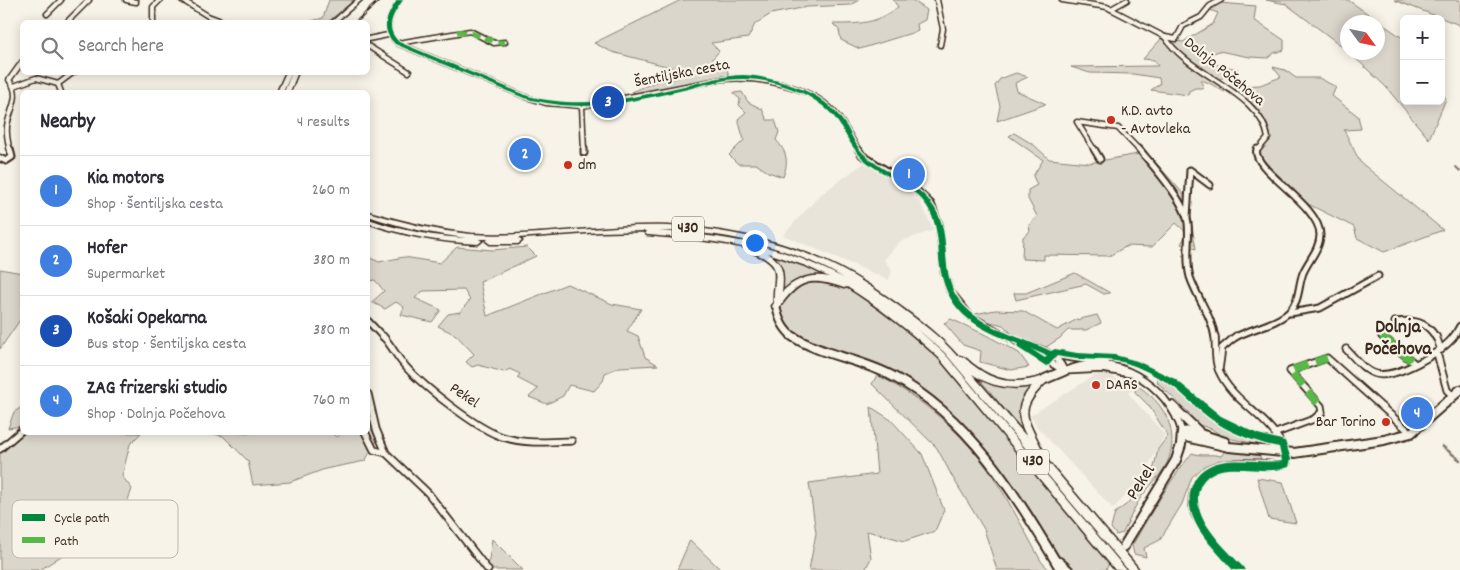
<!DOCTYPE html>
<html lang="en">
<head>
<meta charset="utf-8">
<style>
	:root { --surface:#fff; --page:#f2f2f3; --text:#2b2b33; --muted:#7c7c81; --line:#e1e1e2; --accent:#1a73e8 }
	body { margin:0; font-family:Dekko,sans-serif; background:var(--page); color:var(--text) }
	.controls { position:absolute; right:15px; top:15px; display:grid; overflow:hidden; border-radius:8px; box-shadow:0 2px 12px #0003 }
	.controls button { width:45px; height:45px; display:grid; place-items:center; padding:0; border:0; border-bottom:1px solid var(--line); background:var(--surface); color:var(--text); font:25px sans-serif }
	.compass { position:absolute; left:1340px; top:15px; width:45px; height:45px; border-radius:50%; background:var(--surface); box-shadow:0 2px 12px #0003; rotate:123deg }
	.you { position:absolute; left:754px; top:242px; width:18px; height:18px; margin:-12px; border:4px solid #fff; border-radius:50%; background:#1a73e8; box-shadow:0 0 0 8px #1a73e833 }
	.badge { display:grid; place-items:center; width:32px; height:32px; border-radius:50%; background:var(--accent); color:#fff; font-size:16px; font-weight:700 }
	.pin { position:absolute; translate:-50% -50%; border:2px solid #fff; box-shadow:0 1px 5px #0006 }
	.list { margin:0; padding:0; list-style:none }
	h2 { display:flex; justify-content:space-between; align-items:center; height:65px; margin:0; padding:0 20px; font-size:21px }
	h2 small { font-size:16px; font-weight:400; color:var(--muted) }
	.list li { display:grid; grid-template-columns:32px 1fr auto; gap:15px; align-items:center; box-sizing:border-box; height:70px; padding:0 20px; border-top:1px solid var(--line) }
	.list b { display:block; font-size:19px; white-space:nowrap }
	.list p { margin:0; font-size:16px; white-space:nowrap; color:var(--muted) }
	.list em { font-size:16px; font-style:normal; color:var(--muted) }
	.icon { flex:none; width:28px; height:28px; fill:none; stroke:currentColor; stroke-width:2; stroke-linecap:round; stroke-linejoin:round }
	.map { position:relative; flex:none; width:1460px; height:570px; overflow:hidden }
	.search { position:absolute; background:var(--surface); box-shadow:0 2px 12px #0003; left:20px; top:20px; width:350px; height:55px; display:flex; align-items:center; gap:12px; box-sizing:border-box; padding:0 18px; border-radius:8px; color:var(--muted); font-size:19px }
	.panel { position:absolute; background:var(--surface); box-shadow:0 2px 12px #0003; left:20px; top:90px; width:350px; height:345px; border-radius:8px }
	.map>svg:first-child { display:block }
	.built { fill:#e9e4d9 }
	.green { fill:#dbd6cb; stroke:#8b8074 }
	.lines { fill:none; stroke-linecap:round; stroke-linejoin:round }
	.stream-far1 { stroke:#84786c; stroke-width:2 }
	.stream { stroke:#84786c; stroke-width:2.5 }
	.minor-far2-casing { stroke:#3b2a1e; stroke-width:7 }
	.minor-far1-casing { stroke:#3b2a1e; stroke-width:9 }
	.minor-casing { stroke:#3b2a1e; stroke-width:9 }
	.major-far1-casing { stroke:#3b2a1e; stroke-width:10 }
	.major-casing { stroke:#3b2a1e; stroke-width:12 }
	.highway-casing { stroke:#3b2a1e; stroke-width:3 }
	.minor-far2 { stroke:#f7f3e8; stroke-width:4 }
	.minor-far1 { stroke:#f7f3e8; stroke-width:5 }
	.minor { stroke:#f7f3e8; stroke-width:5.5 }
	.major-far1 { stroke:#f7f3e8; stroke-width:6 }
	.major { stroke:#f7f3e8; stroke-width:8 }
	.highway { fill:#f7f3e8; fill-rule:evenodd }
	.rail-casing { stroke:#3b2a1e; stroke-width:2.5 }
	.rail { stroke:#f7f3e8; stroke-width:1; stroke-dasharray:4.5; stroke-linecap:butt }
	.quiet-far2 { stroke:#58b947; stroke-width:5; stroke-dasharray:9 5; stroke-linecap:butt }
	.quiet-far1 { stroke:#58b947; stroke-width:5.5; stroke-dasharray:12 5.5; stroke-linecap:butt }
	.quiet { stroke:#58b947; stroke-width:8; stroke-dasharray:15 8; stroke-linecap:butt }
	.cycleway-casing { stroke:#f7f3e8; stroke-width:3 }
	.cycleway { fill:#00873e; fill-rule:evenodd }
	.poi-dot { fill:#c8321e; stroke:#f7f3e8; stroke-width:2 }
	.labels { text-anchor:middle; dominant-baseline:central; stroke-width:4.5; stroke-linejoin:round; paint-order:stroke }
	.shield { fill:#f7f3e8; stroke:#73665b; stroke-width:1 }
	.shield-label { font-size:15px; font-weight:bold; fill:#3b2a1e }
	.street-label { font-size:16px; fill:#3b2a1e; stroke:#f7f3e8 }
	.poi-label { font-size:16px; fill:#3b2a1e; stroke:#f7f3e8; text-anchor:start }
	.quarter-label { font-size:19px; font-weight:bold; fill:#3b2a1e; stroke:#f7f3e8 }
	.near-street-label { font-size:19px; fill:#3b2a1e; stroke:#f7f3e8 }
	.key { fill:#f7f3e8; stroke:#bfb7ab; stroke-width:1 }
	.key-label { font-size:14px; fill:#3b2a1e }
</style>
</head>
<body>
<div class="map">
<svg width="1460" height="570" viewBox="0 0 1460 570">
	<rect width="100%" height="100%" fill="#f7f3e8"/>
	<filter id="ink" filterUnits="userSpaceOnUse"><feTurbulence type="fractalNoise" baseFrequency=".02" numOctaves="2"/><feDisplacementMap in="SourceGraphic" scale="10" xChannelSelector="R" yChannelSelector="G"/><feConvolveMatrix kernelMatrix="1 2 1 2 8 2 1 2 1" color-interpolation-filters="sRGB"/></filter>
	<g filter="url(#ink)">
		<!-- built -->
		<g class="built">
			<polygon points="864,163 909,188 921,204 934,230 899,242 884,260 892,270 889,280 783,235 820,195"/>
			<polygon points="1105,372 1123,384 1128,382 1133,390 1128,393 1165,435 1141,479 1113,509 1037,427 1030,416 1095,375"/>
		</g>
		<!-- green -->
		<g class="green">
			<polygon points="329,0 354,0 328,22 308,22 323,18"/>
			<path d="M681 0H859L850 5 807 7 771 14 755 24 748 38 711 43 719 51 710 62C720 63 727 65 729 76L641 94 632 92 660 80 670 81 689 72 612 52 594 43Z"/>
			<path d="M893 0H912L927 10 925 20 917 24 918 31 860 49 841 40 839 30 833 24C859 24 877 24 898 7Z"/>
			<polygon points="1266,0 1348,0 1404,39 1404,101 1441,101 1441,90 1446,99 1429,139 1386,87 1350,53 1378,52 1378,22 1348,22 1347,50 1286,4"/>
			<polygon points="1394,0 1460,0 1460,26 1457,24"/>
			<path d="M1219 3 1256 6 1254 20 1284 40V50L1274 53 1268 58 1250 57 1219 51 1208 55V63L1238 69 1231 76 1242 86 1260 85 1281 77 1273 67 1285 70 1296 78H1319L1336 87 1332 96 1358 116 1361 129 1344 130 1360 162 1443 230 1384 252 1357 238 1354 227 1306 203 1291 188 1262 166 1257 152 1269 138 1268 129 1258 115 1237 96 1234 83 1224 77 1218 80 1225 92C1216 88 1210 82 1200 80L1204 88H1195L1189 91 1188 95 1151 90 1160 84 1159 78 1133 74 1090 73 1071 67 1158 66 1154 60 1143 59 1161 39 1183 42 1213 24 1218 13 1207 9Z"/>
			<polygon points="1016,73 1028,77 1015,83 1017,91 1046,104 997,121 1000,106 995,86 1000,79"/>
			<path d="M742 92 748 102 762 109 767 120H775L779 132 776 140C787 152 789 161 783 177L768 172 756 164H738L729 155 744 140 738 119 746 112 739 105 740 99 733 93Z"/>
			<polygon points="1014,133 1034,145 1049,159 1089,163 1138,154 1150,156 1187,198 1196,249 1181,244 1187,233 1176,223 1152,247 1127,246 1109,256 1044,255 1044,260 1022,259 1023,237 1030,231 1029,225 1037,216 1028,199 1028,190 1037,185 1033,176 1043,160 1009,136"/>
			<polygon points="457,247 492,250 527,247 536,256 480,282 487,316 567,284 612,304 641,309 627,331 638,336 645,357 658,365 620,367 605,373 603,381 594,391 569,385 563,396 547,404 529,397 538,389 517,378 520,374 510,369 504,372 478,365 472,367 466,362 474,354 456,335 438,326 448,314 460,312 470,300 464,290 423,291 415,298 441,310 432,322 401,315 404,307 396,302 385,309 372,302 384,291 375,280 368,281 368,257 379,262 404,257 440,263"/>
			<path d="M765 251 801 264 835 279C814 277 795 275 781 294L782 273Z"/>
			<polygon points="0,269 22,273 22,317 0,349"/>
			<polygon points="1075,273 1110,293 1104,294 1086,284 1016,300 1014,293 1026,293"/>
			<path d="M816 280C825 282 835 283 843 286 875 298 912 334 937 357L1097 546 1109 563 1106 570H1072L1061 560C1032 520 1010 475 977 438 952 409 920 387 887 369 860 355 800 349 785 323 775 308 785 294 798 285 803 282 811 281 816 280Z"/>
			<polygon points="995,310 1023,311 1057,330 1076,320 1097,315 1101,323 1086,330 1068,330 1060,338 1046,347 1014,336 1003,325 986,321 975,314"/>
			<polygon points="951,319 986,335 1019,353 1029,367 1011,370 980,362 981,351 963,345 944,323"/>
			<path d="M877 375C922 398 963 433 992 475 1010 502 1025 532 1041 561L1049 570H997L984 529 953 478 937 448 872 384Z"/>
			<path d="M976 375C994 384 1010 392 1030 386 1029 389 1026 392 1023 396 1016 407 1021 420 1023 431Z"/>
			<path d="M1156 376C1177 386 1191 404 1209 417 1227 429 1247 435 1267 441L1272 445H1260L1223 437 1212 429 1190 422 1189 413 1158 383Z"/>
			<path d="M1136 385C1162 400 1179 428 1169 458 1164 474 1147 487 1138 502 1133 511 1128 522 1123 533L1116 535 1111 528 1115 513 1127 504 1154 467 1158 449 1168 436 1149 406 1135 392Z"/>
			<polygon points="22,407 22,432 141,433 130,444 122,476 132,489 115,536 64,554 40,570 0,570 0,454 9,440 21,432 22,426 8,428 14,412"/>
			<polygon points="871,407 891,420 922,454 944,510 935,531 905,541 867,531 871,558 865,570 809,570 816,533 809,483 877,474"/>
			<polygon points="368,419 378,439 365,461 325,469 290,482 253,485 248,461 223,436 209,433 329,432 337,437 342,433 368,432"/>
			<path d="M1226 450 1260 456 1261 461 1220 460 1206 465 1192 477 1182 504 1160 540 1144 548 1146 557 1134 554 1132 546C1150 514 1169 482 1192 453 1203 457 1210 453 1221 456Z"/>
			<polygon points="1257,478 1283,482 1296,523 1269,519"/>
			<polygon points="492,539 523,570 492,570 488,566"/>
			<polygon points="690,540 721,570 677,570"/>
		</g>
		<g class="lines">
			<!-- stream-far1 -->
			<polyline class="stream-far1" points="1456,167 1460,171"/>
			<!-- stream -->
			<polyline class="stream" points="1442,446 1460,460"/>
			<!-- minor-far2 casing -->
			<g class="minor-far2-casing">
				<g id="minor-far2">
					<polyline points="126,0 136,2"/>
					<polyline points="182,0 208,16 224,22"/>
					<path d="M400 0C390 15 382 29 397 43L526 97 546 103 582 106 723 79C758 76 809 85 834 112 844 123 851 138 859 151"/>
					<polyline points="937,0 943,29 940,45"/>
					<polyline points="1062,0 1107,7 1165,37 1176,39 1183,26 1201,17 1210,6 1221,0"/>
					<polyline points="1111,9 1127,0"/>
					<polyline points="47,14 61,0"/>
					<polyline points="67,22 89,0"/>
					<polyline points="153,22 153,7 160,0"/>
					<path d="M1165 37C1188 75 1261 92 1268 138L1257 151"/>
					<polyline points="368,39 388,35"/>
					<polyline points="398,43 470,31 494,43 505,42"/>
					<polyline points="368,46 409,72"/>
					<polyline points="14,86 36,78 58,84"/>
					<polyline points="61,92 58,84 74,72"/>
					<polyline points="582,106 584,151"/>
					<path d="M10 151C8 143 6 135 7 126 10 109 22 95 9 80L22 62"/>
					<polyline points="1095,151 1077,122 1118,128 1140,151"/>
				</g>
			</g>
			<!-- minor-far1 casing -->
			<g class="minor-far1-casing">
				<g id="minor-far1">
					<polyline points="584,149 584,153"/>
					<polyline points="858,149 862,155 913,187 931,204 939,224 944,272 950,291 971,317 1010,338"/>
					<polyline points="1094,149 1100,159"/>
					<path d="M1139 149C1154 167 1185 201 1188 223 1190 241 1185 259 1190 277 1197 298 1212 316 1215 338"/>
					<polyline points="0,158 6,161 12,157 10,149"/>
					<polyline points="1187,217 1190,170 1210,185"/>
					<polyline points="1290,313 1320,308 1378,276"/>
					<polyline points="368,321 384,338"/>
					<path d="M1395 322C1412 320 1427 320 1436 338"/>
					<polyline points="1382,336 1384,338"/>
					<path d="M1234 338C1251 328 1275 325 1289 312 1300 301 1298 286 1303 273 1308 261 1320 249 1320 235 1320 204 1250 169 1257 149"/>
					<polyline points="1453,338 1460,326"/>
				</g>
			</g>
			<!-- minor casing -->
			<g class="minor-casing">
				<g id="minor">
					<path d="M383 336C390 344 395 353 401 361 417 382 478 430 503 437 525 444 549 442 572 441"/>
					<polyline points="1008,336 1064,371 1102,369 1131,374"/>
					<path d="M1215 336C1216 347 1214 361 1219 371 1235 408 1282 420 1287 463L1282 465C1253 463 1210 455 1195 487 1191 496 1191 508 1196 517 1207 537 1225 553 1240 570"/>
					<polyline points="1382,336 1414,363"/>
					<polyline points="1436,336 1441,350"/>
					<path d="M1025 344C1041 349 1058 354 1064 371"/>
					<path d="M1346 349C1354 357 1364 371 1376 374 1395 379 1444 352 1454 336"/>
					<polyline points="1437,353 1447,390 1453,396"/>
					<polyline points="1053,355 1106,363"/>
					<polyline points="1219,370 1222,348 1236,336"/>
					<path d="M1065 371C1113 349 1168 384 1182 432"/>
					<polyline points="368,394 376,429 386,453 428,493 488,570"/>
					<polyline points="365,432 374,450 386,453"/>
					<polyline points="1276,433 1314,419 1322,412 1321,406 1290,371 1327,358 1411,433"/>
					<polyline points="0,449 22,430"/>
				</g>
			</g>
			<!-- major-far1 casing -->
			<g class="major-far1-casing">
				<path id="major-far1" d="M776 306C779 320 783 329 794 338"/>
			</g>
			<!-- major casing -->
			<g class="major-casing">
				<g id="major">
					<path d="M792 336C823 356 862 359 894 377 970 417 1018 499 1061 570"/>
					<polyline points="1045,379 1064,371"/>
					<polyline points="1172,406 1198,431"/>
					<polyline points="1182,436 1229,447 1294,453 1384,440 1411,433 1460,390"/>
					<polyline points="1124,546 1176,460 1181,445 1182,432 1191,431 1225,442"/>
					<polyline points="1059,562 1068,570"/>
				</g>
			</g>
			<!-- highway casing -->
			<g class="highway-casing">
				<g id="highway">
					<polygon points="356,0 362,0 336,22 331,22"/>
					<polygon points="286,72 292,72 283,92 277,92"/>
					<polygon points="292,72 298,72 290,92 284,92"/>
					<path d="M368 212C402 222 436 231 471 234 537 238 602 224 668 226 726 229 786 241 839 268 860 279 880 292 899 306 919 321 941 337 957 356 964 355 968 361 973 365 997 384 1017 384 1045 376L1048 377 1049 379 1048 381C1017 410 1026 416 1042 449L1040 452 1137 567 1139 570H1128L945 353 915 327 945 354 1124 567 1126 570H1115L939 358C909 331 882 309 847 287L844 288C811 277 799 279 779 308H773L772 306 774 303C772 275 787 266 751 252V249C717 241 683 238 649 235H647L645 233 646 231 600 232 518 238 522 241 518 244H490L486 241 488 239H479L482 241 478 244C440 242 404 236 368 223V219C376 221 385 225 394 227 418 233 442 237 466 238 432 234 400 227 368 216ZM659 231C722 231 789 246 844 278 821 267 798 256 773 249 736 238 698 234 659 231ZM768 253 806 266 829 277C811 273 795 279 782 292 784 275 784 263 768 253ZM972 374C991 387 1011 390 1032 386 1016 404 1016 417 1027 437Z"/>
				</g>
			</g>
			<!-- minor-far2 -->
			<use href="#minor-far2" class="minor-far2"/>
			<!-- minor-far1 -->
			<use href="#minor-far1" class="minor-far1"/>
			<!-- minor -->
			<use href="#minor" class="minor"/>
			<!-- major-far1 -->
			<use href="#major-far1" class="major-far1"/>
			<!-- major -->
			<use href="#major" class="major"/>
			<!-- highway -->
			<use href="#highway" class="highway"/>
			<!-- rail casing -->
			<g class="rail-casing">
				<polyline id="rail" points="356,22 380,0"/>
			</g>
			<!-- rail -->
			<use href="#rail" class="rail"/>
			<!-- quiet-far2 -->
			<path class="quiet-far2" d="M457 32C477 30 487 44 505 42"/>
			<!-- quiet-far1 -->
			<polyline class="quiet-far1" points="1382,336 1384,338"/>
			<!-- quiet -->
			<g class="quiet">
				<polyline points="1382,336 1414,363"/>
				<polyline points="1318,403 1290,371 1327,358"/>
			</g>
			<!-- cycleway casing -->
			<g class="cycleway-casing">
				<path id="cycleway" d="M397 0H403C393 15 384 27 399 42L528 96C583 110 631 98 684 86 704 82 723 75 744 75 762 76 781 81 799 88 820 96 835 108 847 127 852 136 856 146 863 153 887 177 923 182 938 214 951 241 940 276 960 301 982 329 1020 336 1051 351L1055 349 1077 353 1115 355 1137 361 1175 379 1221 416 1258 434 1285 441 1291 459 1289 467C1270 474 1248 467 1228 469 1216 470 1205 475 1200 487 1189 517 1225 547 1243 567L1245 570H1233C1213 547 1180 519 1192 485 1197 472 1207 465 1221 462 1241 458 1262 463 1282 461L1279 447C1256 443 1226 431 1208 417 1192 405 1179 388 1161 379 1148 372 1135 365 1122 362 1100 358 1078 361 1057 356L1049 365 1046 366 1018 348 1017 346 1018 344C973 327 944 311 939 259 938 241 937 223 928 208 915 186 887 178 868 163 852 151 846 133 835 118 826 107 814 99 802 93 784 85 764 79 743 79 724 79 706 84 688 89 666 94 643 99 621 103 587 108 558 107 524 98L395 44C379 28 387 16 397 0ZM1031 349 1047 356 1045 358Z"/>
			</g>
			<!-- cycleway -->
			<use href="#cycleway" class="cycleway"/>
		</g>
	</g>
	<!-- markers -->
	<g class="poi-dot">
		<circle cx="1111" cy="120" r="5"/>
		<circle cx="568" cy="165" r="5"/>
		<circle cx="1096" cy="385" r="5"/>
		<circle cx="1386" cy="422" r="5"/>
	</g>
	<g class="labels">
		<!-- shield labels -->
		<g class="shield">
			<rect x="672" y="216.5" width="32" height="25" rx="4"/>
			<rect x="1017" y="449.5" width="32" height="25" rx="4"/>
		</g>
		<g class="shield-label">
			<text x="688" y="229">430</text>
			<text x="1033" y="462">430</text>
		</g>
		<!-- street labels -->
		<g class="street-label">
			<text transform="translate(1224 72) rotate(39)">Dolnja Počehova</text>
			<text transform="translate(682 74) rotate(-11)">Šentiljska cesta</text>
			<text transform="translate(464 396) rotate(34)">Pekel</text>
		</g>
		<!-- poi labels -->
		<g class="poi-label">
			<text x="1121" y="111">K.D. avto<tspan x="1121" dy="18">- Avtovleka</tspan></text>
			<text x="578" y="165">dm</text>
			<text x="1106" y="385">DARS</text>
			<text x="1376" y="422" text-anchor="end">Bar Torino</text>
		</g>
		<!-- quarter labels -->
		<g class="quarter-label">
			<text x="1398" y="328">Dolnja<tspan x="1398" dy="22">Počehova</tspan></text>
		</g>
		<!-- near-street labels -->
		<g class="near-street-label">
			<text transform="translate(1142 483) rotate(-58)">Pekel</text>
		</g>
	</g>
	<!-- legend -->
	<rect x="12" y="500" width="166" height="58" rx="8" class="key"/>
	<rect x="22" y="514" width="23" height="7" fill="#00873e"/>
	<rect x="22" y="537" width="23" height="6" fill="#58b947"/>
	<g class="key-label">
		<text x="54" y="522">Cycle path</text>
		<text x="54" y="545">Path</text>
	</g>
</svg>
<div class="controls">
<button>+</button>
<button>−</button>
</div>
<svg class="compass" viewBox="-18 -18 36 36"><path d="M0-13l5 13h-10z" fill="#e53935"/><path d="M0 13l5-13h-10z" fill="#7c7c81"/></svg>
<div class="you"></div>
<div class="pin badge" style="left:909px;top:174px;background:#3f7fe0">1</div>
<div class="pin badge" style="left:525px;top:154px;background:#3f7fe0">2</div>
<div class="pin badge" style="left:608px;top:102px;background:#1a4fb4">3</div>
<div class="pin badge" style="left:1417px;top:413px;background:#3f7fe0">4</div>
<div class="search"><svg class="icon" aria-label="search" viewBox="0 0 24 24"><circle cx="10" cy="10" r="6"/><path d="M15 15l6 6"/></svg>Search here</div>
<section class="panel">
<h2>Nearby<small>4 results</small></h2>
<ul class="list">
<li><span class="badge" style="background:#3f7fe0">1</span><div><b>Kia motors</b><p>Shop · Šentiljska cesta</p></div><em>260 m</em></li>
<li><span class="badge" style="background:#3f7fe0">2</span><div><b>Hofer</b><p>Supermarket</p></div><em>380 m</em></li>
<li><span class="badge" style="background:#1a4fb4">3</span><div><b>Košaki Opekarna</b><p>Bus stop · Šentiljska cesta</p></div><em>380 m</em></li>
<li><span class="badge" style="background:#3f7fe0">4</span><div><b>ZAG frizerski studio</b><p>Shop · Dolnja Počehova</p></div><em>760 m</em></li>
</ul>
</section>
</div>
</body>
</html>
